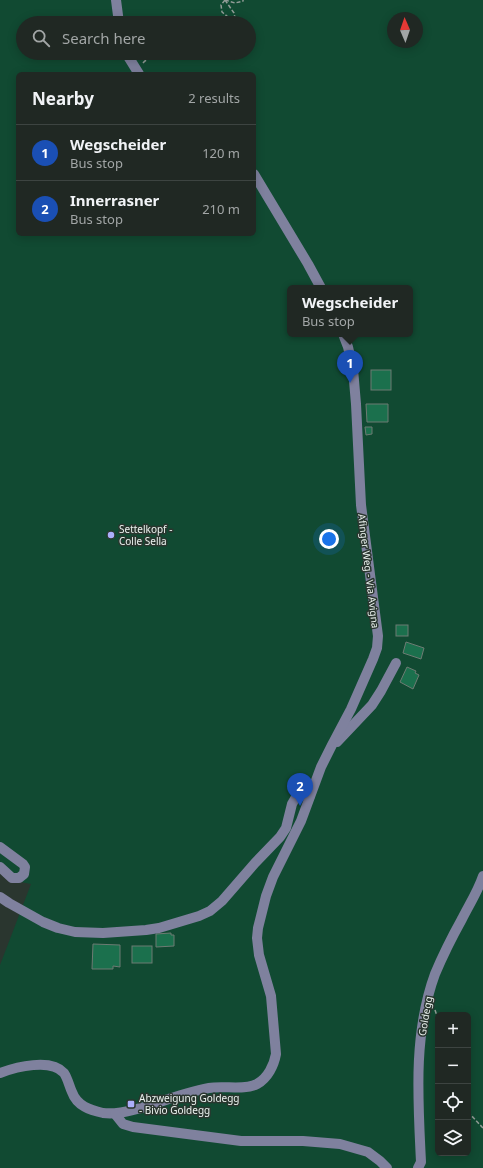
<!DOCTYPE html>
<html lang="en">
<head>
<meta charset="utf-8">
<style>
	:root { --surface:#202823; --page:#2d3430; --text:#f1f3f6; --muted:#a2a6a6; --line:#3d4441; --accent:#8c9099 }
	body { margin:0; font-family:"Noto Sans",sans-serif; background:var(--page); color:var(--text) }
	.controls { position:absolute; right:12px; bottom:12px; display:grid; overflow:hidden; border-radius:6px; box-shadow:0 2px 10px #0003 }
	.controls button { width:36px; height:36px; display:grid; place-items:center; padding:0; border:0; border-bottom:1px solid var(--line); background:var(--surface); color:var(--text); font:20px sans-serif }
	.compass { position:absolute; left:387px; top:12px; width:36px; height:36px; border-radius:50%; background:var(--surface); box-shadow:0 2px 10px #0003; rotate:358deg }
	.you { position:absolute; left:329px; top:539px; width:14px; height:14px; margin:-10px; border:3px solid #fff; border-radius:50%; background:#1a73e8; box-shadow:0 0 0 6px #1a73e833 }
	.badge { display:grid; place-items:center; width:26px; height:26px; border-radius:50%; background:var(--accent); color:#fff; font-size:13px; font-weight:700 }
	.pin { position:absolute; translate:-50% -33px; filter:drop-shadow(0 1px 2px #0008) }
	.pin::after { content:''; position:absolute; top:21px; width:14px; height:12px; background:inherit; clip-path:polygon(0 0,100% 0,50% 100%) }
	.popup { position:absolute; left:287px; top:285px; width:126px; height:52px; box-sizing:border-box; display:grid; place-content:center; border-radius:6px; background:var(--surface); filter:drop-shadow(0 1px 3px #0005); font-size:13px; white-space:nowrap; color:var(--muted) }
	.popup b { font-size:15px; color:var(--text) }
	.popup::after { content:''; position:absolute; left:50%; top:100%; margin-left:-8px; border:8px solid transparent; border-top-color:var(--surface) }
	.list { margin:0; padding:0; list-style:none }
	h2 { display:flex; justify-content:space-between; align-items:center; height:52px; margin:0; padding:0 16px; font-size:17px }
	h2 small { font-size:13px; font-weight:400; color:var(--muted) }
	.list li { display:grid; grid-template-columns:26px 1fr auto; gap:12px; align-items:center; box-sizing:border-box; height:56px; padding:0 16px; border-top:1px solid var(--line) }
	.list b { display:block; font-size:15px; white-space:nowrap }
	.list p { margin:0; font-size:13px; white-space:nowrap; color:var(--muted) }
	.list em { font-size:13px; font-style:normal; color:var(--muted) }
	.icon { flex:none; width:22px; height:22px; fill:none; stroke:currentColor; stroke-width:2; stroke-linecap:round; stroke-linejoin:round }
	.map { position:relative; flex:none; width:483px; height:1168px; overflow:hidden }
	.search { position:absolute; background:var(--surface); box-shadow:0 2px 10px #0003; left:16px; top:16px; width:240px; height:44px; display:flex; align-items:center; gap:10px; box-sizing:border-box; padding:0 14px; border-radius:22px; color:var(--muted); font-size:15px }
	.panel { position:absolute; background:var(--surface); box-shadow:0 2px 10px #0003; left:16px; top:72px; width:240px; height:164px; border-radius:6px }
	.map>svg:first-child { display:block }
	.green { fill:#114a32; fill-rule:evenodd }
	.building { fill:#1b704d; stroke:#6d7b73 }
	.lines { fill:none; stroke-linecap:round; stroke-linejoin:round }
	.path { stroke:#939d98; stroke-width:1.5; stroke-dasharray:4 2; stroke-linecap:butt }
	.minor { stroke:#7f819e; stroke-width:10 }
	.poi-dot { fill:#acaffb; stroke:#2a362f; stroke-width:1.5 }
	.labels { text-anchor:middle; dominant-baseline:central; stroke-width:3; stroke-linejoin:round; paint-order:stroke }
	.poi-label { font-size:10px; fill:#ebf3ef; stroke:#2a362f; text-anchor:start }
	.street-label { font-size:10px; fill:#ebf3ef; stroke:#2a362f }
</style>
</head>
<body>
<div class="map">
<svg width="483" height="1168" viewBox="0 0 483 1168">
	<rect width="100%" height="100%" fill="#2a362f"/>
	<!-- green -->
	<path class="green" d="M0 0H483V1168H0V965L31 884 16 881 0 864ZM393 18H417V42H393ZM23 23H249V53H23ZM18 74H254V234H18ZM290 288H410V334H290ZM438 1015H468V1153H438Z"/>
	<!-- building -->
	<g class="building">
		<rect x="371" y="370" width="20" height="20"/>
		<polygon points="366,404 388,404 388,422 367,422"/>
		<polygon points="365,427 372,427 372,434 366,435"/>
		<rect x="396" y="625" width="12" height="11"/>
		<polygon points="406,642 424,648 421,659 403,653"/>
		<polygon points="407,667 416,671 415,673 419,675 413,689 400,682"/>
		<polygon points="171,933 171,935 174,935 174,946 156,947 156,934"/>
		<polygon points="93,944 120,945 120,967 113,966 113,969 92,969"/>
		<rect x="132" y="946" width="20" height="17"/>
	</g>
	<g class="lines">
		<!-- path -->
		<g class="path">
			<polyline points="225,0 221,5 222,12 228,17 227,23 226,23"/>
			<polyline points="225,0 234,13 236,23"/>
			<polyline points="225,0 235,3 243,1 243,0"/>
			<polyline points="172,53 178,57 183,58 186,53"/>
			<path d="M143 63C148 57 153 59 160 59L167 53"/>
			<polyline points="435,1010 438,1019"/>
			<polyline points="468,1112 483,1128"/>
		</g>
		<!-- minor -->
		<g class="minor">
			<polyline points="116,0 119,23"/>
			<polyline points="126,53 139,74"/>
			<polyline points="254,174 308,264 321,288"/>
			<polyline points="337,742 372,705 381,691 396,663"/>
			<polyline points="0,847 23,864 25,867 24,874 19,878 12,878 0,867"/>
			<polyline points="0,897 9,903 43,922 58,928 75,932 103,933 146,930 159,928 199,916 210,911 222,901 255,863 280,837 286,828 292,804 296,797 301,795 310,796"/>
			<path d="M0 1073C16 1067 51 1058 64 1073 68 1079 69 1086 72 1092 77 1106 90 1110 103 1113 118 1115 131 1110 145 1107 166 1100 187 1092 209 1088 224 1085 244 1091 257 1084 268 1078 274 1065 276 1054L271 996 259 955 257 938 258 928 266 896 273 877 301 821 321 767 332 745 351 709 373 659 377 648 378 636 361 505 356 404 353 369 348 347 343 334"/>
			<polyline points="115,1114 123,1124 133,1127 241,1141 303,1141 340,1144 368,1152 380,1161 387,1168"/>
			<path d="M418 1168 421 1162C418 1100 413 1034 435 974 443 955 452 937 462 919 469 905 478 891 483 876"/>
		</g>
	</g>
	<!-- markers -->
	<g class="poi-dot">
		<circle cx="111" cy="535" r="4"/>
		<rect x="127" y="1100" width="8" height="8" rx="2"/>
	</g>
	<g class="labels">
		<!-- poi labels -->
		<g class="poi-label">
			<text x="119" y="529">Settelkopf -<tspan x="119" dy="12">Colle Sella</tspan></text>
			<text x="139" y="1098">Abzweigung Goldegg<tspan x="139" dy="12">- Bivio Goldegg</tspan></text>
		</g>
		<!-- street labels -->
		<g class="street-label">
			<text transform="translate(369 571) rotate(83)">Afinger Weg - Via Avigna</text>
			<text transform="translate(425 1016) rotate(-80)">Goldegg</text>
		</g>
	</g>
</svg>
<div class="controls">
<button>+</button>
<button>−</button>
<button><svg class="icon" aria-label="locate" viewBox="0 0 24 24"><circle cx="12" cy="12" r="6"/><path d="M12 2v4M12 18v4M2 12h4M18 12h4"/></svg></button>
<button><svg class="icon" aria-label="layers" viewBox="0 0 24 24"><path d="M12 4l9 5-9 5-9-5zM3 14l9 5 9-5"/></svg></button>
</div>
<svg class="compass" viewBox="-18 -18 36 36"><path d="M0-13l5 13h-10z" fill="#e53935"/><path d="M0 13l5-13h-10z" fill="#a2a6a6"/></svg>
<div class="you"></div>
<div class="pin badge" style="left:350px;top:383px;background:#1a4fb4">1</div>
<div class="popup"><b>Wegscheider</b>Bus stop</div>
<div class="pin badge" style="left:300px;top:806px;background:#1a4fb4">2</div>
<div class="search"><svg class="icon" aria-label="search" viewBox="0 0 24 24"><circle cx="10" cy="10" r="6"/><path d="M15 15l6 6"/></svg>Search here</div>
<section class="panel">
<h2>Nearby<small>2 results</small></h2>
<ul class="list">
<li><span class="badge" style="background:#1a4fb4">1</span><div><b>Wegscheider</b><p>Bus stop</p></div><em>120 m</em></li>
<li><span class="badge" style="background:#1a4fb4">2</span><div><b>Innerrasner</b><p>Bus stop</p></div><em>210 m</em></li>
</ul>
</section>
</div>
</body>
</html>
